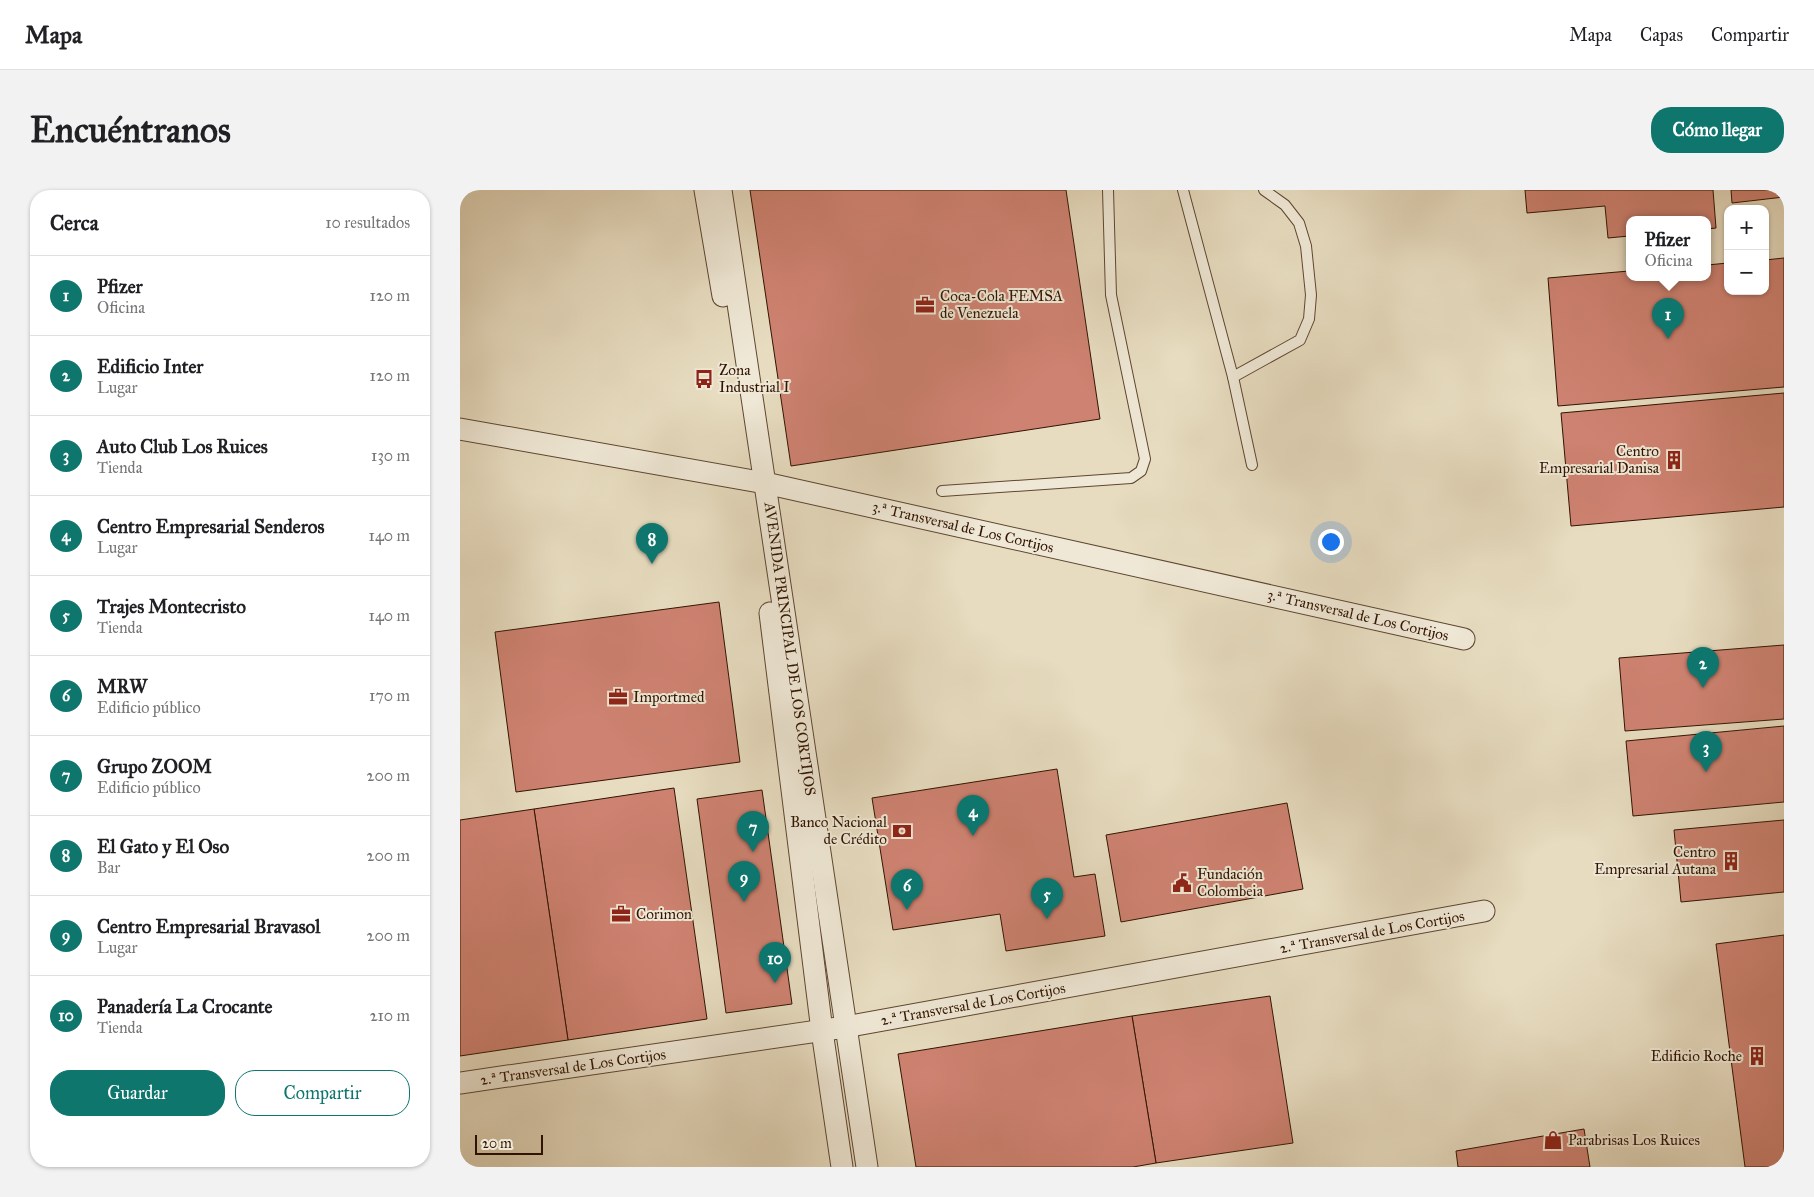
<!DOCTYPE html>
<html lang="es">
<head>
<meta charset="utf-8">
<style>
	:root { --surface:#fff; --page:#f2f2f2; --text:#202124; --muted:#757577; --line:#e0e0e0; --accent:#0f766e }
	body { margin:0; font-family:"IM FELL Great Primer",serif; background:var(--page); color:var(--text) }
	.controls { position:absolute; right:15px; top:15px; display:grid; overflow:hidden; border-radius:10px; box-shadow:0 1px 4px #0004 }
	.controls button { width:45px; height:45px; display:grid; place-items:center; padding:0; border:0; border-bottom:1px solid var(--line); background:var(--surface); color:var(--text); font:25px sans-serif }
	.scale { position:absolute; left:15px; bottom:12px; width:68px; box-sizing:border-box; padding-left:5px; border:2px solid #311400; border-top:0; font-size:14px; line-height:18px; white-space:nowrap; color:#311400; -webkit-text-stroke:4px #efe8d6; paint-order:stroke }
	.you { position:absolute; left:870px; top:351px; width:18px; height:18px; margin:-12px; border:4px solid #fff; border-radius:50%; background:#1a73e8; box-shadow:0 0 0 8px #1a73e833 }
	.badge { display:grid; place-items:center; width:32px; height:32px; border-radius:50%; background:var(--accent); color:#fff; font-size:16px; font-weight:700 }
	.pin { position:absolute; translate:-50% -41px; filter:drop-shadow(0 1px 2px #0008) }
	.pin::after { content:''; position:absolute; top:26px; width:18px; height:15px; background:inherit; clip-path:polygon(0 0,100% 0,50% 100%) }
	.popup { position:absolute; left:1166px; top:26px; width:85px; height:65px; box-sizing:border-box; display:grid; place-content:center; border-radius:10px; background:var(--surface); filter:drop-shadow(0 1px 4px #0005); font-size:16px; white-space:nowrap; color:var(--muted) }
	.popup b { font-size:19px; color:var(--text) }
	.popup::after { content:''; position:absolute; left:50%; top:100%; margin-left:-10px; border:10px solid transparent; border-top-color:var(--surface) }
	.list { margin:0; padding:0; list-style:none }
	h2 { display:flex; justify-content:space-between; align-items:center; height:65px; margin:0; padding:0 20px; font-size:21px }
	h2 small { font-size:16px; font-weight:400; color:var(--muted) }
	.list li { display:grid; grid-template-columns:32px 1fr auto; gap:15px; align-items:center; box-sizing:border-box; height:80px; padding:0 20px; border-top:1px solid var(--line) }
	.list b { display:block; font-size:19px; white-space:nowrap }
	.list p { margin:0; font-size:16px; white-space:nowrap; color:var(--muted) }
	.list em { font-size:16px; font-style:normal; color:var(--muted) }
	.actions { display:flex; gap:10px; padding:15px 20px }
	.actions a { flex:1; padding:11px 0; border:1px solid var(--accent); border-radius:20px; text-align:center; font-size:18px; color:var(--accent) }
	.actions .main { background:var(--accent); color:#fff }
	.map { position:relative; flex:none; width:1324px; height:977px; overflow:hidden; border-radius:20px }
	header { display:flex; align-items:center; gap:30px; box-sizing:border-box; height:70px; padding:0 25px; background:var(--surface); border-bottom:1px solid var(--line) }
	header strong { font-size:24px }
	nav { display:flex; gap:28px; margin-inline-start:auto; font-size:18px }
	.intro { display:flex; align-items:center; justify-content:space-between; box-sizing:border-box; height:120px; padding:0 30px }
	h1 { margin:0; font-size:35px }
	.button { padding:12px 22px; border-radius:20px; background:var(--accent); color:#fff; font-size:18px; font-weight:700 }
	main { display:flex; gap:30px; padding:0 30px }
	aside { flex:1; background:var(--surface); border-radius:20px; box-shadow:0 1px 4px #0004 }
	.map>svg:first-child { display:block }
	.building { fill:#ce8271; stroke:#311400 }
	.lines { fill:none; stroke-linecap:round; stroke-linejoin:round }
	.lane-casing { stroke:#5e4630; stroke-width:12 }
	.street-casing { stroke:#5e4630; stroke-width:23 }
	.lane { stroke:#efe8d6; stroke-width:10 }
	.street { stroke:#efe8d6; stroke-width:21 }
	.labels { text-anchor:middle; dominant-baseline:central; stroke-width:4; stroke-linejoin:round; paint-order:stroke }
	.poi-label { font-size:15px; fill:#311400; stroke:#efe8d6; text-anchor:start }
	.street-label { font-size:15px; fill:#311400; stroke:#efe8d6 }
</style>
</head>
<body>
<header>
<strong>Mapa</strong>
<nav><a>Mapa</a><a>Capas</a><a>Compartir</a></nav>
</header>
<div class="intro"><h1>Encuéntranos</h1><a class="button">Cómo llegar</a></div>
<main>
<aside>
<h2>Cerca<small>10 resultados</small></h2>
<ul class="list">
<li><span class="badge">1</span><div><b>Pfizer</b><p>Oficina</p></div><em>120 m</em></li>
<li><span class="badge">2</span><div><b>Edificio Inter</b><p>Lugar</p></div><em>120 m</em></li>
<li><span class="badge">3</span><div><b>Auto Club Los Ruices</b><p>Tienda</p></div><em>130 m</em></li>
<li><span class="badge">4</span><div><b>Centro Empresarial Senderos</b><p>Lugar</p></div><em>140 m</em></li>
<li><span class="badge">5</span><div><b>Trajes Montecristo</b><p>Tienda</p></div><em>140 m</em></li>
<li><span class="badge">6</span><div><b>MRW</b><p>Edificio público</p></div><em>170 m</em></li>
<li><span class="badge">7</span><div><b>Grupo ZOOM</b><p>Edificio público</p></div><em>200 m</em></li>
<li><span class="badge">8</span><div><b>El Gato y El Oso</b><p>Bar</p></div><em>200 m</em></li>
<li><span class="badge">9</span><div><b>Centro Empresarial Bravasol</b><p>Lugar</p></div><em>200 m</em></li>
<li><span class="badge">10</span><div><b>Panadería La Crocante</b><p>Tienda</p></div><em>210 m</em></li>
</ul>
<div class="actions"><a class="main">Guardar</a><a>Compartir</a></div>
</aside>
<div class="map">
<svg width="1324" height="977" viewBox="0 0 1324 977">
	<rect width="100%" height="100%" fill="#e7dcc0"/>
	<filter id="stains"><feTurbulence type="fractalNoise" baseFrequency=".004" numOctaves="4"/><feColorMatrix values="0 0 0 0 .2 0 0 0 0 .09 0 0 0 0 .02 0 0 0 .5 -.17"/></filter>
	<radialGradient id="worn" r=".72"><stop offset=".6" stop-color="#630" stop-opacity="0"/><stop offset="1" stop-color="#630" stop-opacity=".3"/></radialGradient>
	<!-- building -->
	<g class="building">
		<polygon points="290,0 606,0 640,229 331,276"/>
		<polygon points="1065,0 1253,0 1256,38 1247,39 1247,30 1169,30 1169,46 1148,48 1145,16 1067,23"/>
		<polygon points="1271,0 1324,0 1324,7 1272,13"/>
		<polygon points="1324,68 1324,197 1098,216 1088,88 1169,81 1169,88 1247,88 1247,75 1268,73 1268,101 1305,101 1305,70"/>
		<polygon points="1324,203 1324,317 1111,336 1101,223"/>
		<polygon points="259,412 280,572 56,602 35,442"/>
		<polygon points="1324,455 1324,529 1165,541 1159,468"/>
		<polygon points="1324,536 1324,612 1173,626 1166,551"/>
		<polygon points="597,579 614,687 635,684 645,746 546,761 540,724 433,740 412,608"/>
		<polygon points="214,598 247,829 108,850 74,619"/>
		<polygon points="302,600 332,814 266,823 237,609"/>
		<polygon points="827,613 843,699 661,732 646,645"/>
		<polygon points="74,619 108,850 0,866 0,630"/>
		<polygon points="1324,630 1324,702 1221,712 1214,640"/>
		<polygon points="1324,745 1324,977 1285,977 1256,754"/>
		<polygon points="810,806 833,953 696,973 672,826"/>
		<polygon points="672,826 696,973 673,977 456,977 438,864"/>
		<polygon points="1124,939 1130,977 998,977 996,961"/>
	</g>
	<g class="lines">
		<!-- lane casing -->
		<g class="lane-casing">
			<g id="lane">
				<polyline points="723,0 773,187 792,275"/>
				<polyline points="773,187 840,150 849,129 851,105 846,56 839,33 825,15 804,0"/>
				<polyline points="482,301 671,288 681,281 685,269 651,105 648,0"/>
			</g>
		</g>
		<!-- street casing -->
		<g class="street-casing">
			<g id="street">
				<polyline points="245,0 263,106"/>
				<polyline points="261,0 407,977"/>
				<polyline points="0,239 305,293 1004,449"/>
				<polyline points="310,423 362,841 382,977"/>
				<polyline points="0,893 385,837 1024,721"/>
			</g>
		</g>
		<!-- lane -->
		<use href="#lane" class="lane"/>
		<!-- street -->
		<use href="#street" class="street"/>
	</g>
	<!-- icons -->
	<defs>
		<g id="office-bare" transform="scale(1.5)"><path d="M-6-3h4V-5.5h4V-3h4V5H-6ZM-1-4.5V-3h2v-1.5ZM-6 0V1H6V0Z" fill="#8f2418" stroke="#efe8d6" stroke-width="2.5" paint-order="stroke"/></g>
		<g id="bus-bare" transform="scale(1.5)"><path d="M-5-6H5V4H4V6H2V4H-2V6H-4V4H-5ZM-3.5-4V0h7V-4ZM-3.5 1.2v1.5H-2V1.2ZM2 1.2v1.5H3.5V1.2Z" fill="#8f2418" stroke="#efe8d6" stroke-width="2.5" paint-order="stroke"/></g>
		<g id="building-bare" transform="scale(1.5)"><path d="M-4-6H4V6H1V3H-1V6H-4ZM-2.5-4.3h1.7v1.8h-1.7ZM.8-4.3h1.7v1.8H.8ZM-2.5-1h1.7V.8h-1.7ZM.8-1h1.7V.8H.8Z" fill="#8f2418" stroke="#efe8d6" stroke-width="2.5" paint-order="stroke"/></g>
		<g id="bank-bare" transform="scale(1.5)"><path d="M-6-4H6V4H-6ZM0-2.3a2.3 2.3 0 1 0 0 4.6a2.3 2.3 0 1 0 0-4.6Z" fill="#8f2418" stroke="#efe8d6" stroke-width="2.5" paint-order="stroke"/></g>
		<g id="civic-bare" transform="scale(1.5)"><path d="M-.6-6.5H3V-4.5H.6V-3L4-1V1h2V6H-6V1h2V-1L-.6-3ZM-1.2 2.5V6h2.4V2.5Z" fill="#8f2418" stroke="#efe8d6" stroke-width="2.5" paint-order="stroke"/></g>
		<g id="shop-bare" transform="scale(1.5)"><path d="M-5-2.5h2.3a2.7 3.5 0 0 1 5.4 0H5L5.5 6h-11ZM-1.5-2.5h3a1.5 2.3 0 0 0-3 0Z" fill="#8f2418" stroke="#efe8d6" stroke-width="2.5" paint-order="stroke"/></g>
	</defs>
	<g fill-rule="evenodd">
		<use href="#office-bare" x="465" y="115"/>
		<use href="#bus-bare" x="244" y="189"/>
		<use href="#building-bare" x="1214" y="270"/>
		<use href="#office-bare" x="158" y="507"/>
		<use href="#bank-bare" x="442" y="641"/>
		<use href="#building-bare" x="1271" y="671"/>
		<use href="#civic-bare" x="722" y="693"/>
		<use href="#office-bare" x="161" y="724"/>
		<use href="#building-bare" x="1297" y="866"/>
		<use href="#shop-bare" x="1093" y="950"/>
	</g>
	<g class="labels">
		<!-- poi labels -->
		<g class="poi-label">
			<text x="480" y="106">Coca-Cola FEMSA<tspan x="480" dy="17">de Venezuela</tspan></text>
			<text x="259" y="180">Zona<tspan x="259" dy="17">Industrial I</tspan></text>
			<text x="1199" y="261" text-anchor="end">Centro<tspan x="1199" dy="17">Empresarial Danisa</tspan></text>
			<text x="173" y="507">Importmed</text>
			<text x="427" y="632" text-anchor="end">Banco Nacional<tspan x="427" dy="17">de Crédito</tspan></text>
			<text x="1256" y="662" text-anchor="end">Centro<tspan x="1256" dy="17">Empresarial Autana</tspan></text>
			<text x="737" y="684">Fundación<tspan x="737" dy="17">Colombeia</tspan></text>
			<text x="176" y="724">Corimon</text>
			<text x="1282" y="866" text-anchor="end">Edificio Roche</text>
			<text x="1108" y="950">Parabrisas Los Ruices</text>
		</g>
		<!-- street labels -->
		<g class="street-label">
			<text transform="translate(503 337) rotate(13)">3.ª Transversal de Los Cortijos</text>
			<text transform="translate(898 425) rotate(13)">3.ª Transversal de Los Cortijos</text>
			<text transform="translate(330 459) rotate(82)">AVENIDA PRINCIPAL DE LOS CORTIJOS</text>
			<text transform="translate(912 742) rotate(-10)">2.ª Transversal de Los Cortijos</text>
			<text transform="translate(513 814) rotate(-10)">2.ª Transversal de Los Cortijos</text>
			<text transform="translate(113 877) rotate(-8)">2.ª Transversal de Los Cortijos</text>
		</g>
	</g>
	<rect width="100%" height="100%" filter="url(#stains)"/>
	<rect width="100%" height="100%" fill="url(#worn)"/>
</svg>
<div class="controls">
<button>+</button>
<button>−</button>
</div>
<div class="scale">20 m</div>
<div class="you"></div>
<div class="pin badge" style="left:1208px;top:149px">1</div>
<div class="popup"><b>Pfizer</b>Oficina</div>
<div class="pin badge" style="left:1243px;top:498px">2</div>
<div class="pin badge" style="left:1246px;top:582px">3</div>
<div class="pin badge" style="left:513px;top:646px">4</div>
<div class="pin badge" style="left:587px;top:729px">5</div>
<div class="pin badge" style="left:447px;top:720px">6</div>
<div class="pin badge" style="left:293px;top:662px">7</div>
<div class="pin badge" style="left:192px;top:374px">8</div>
<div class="pin badge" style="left:284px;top:712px">9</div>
<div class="pin badge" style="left:315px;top:793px">10</div>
</div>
</main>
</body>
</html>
